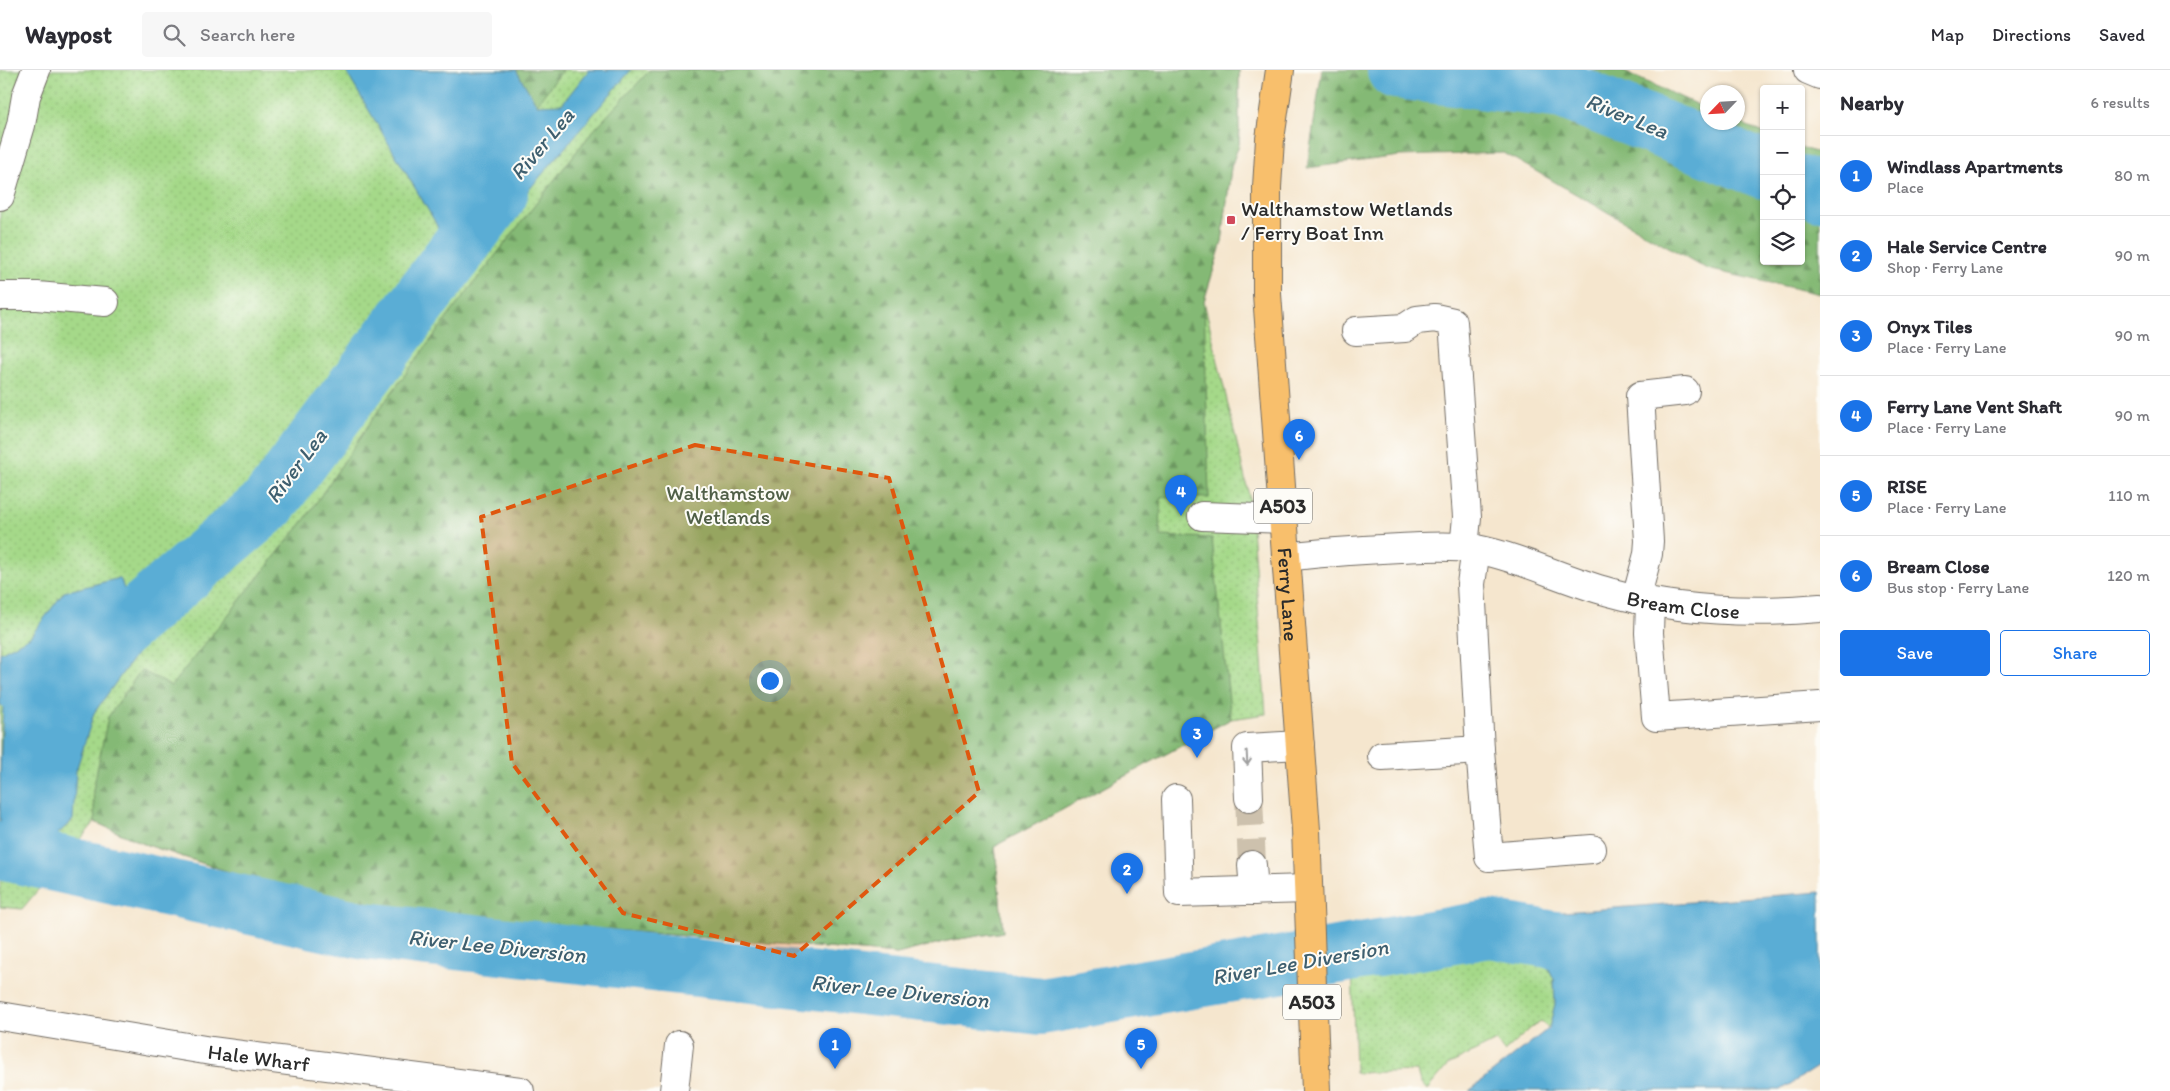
<!DOCTYPE html>
<html lang="en">
<head>
<meta charset="utf-8">
<style>
	:root { --surface:#fff; --page:#f7f7f7; --text:#2b2b33; --muted:#7c7c81; --line:#e1e1e2; --accent:#1a73e8 }
	body { margin:0; font-family:Itim,sans-serif; background:var(--page); color:var(--text) }
	.controls { position:absolute; right:15px; top:15px; display:grid; overflow:hidden; border-radius:5px; box-shadow:0 1px 4px #0004 }
	.controls button { width:45px; height:45px; display:grid; place-items:center; padding:0; border:0; border-bottom:1px solid var(--line); background:var(--surface); color:var(--text); font:25px sans-serif }
	.compass { position:absolute; left:1700px; top:15px; width:45px; height:45px; border-radius:50%; background:var(--surface); box-shadow:0 1px 4px #0004; rotate:245deg }
	.you { position:absolute; left:769px; top:610px; width:18px; height:18px; margin:-12px; border:4px solid #fff; border-radius:50%; background:#1a73e8; box-shadow:0 0 0 8px #1a73e833 }
	.badge { display:grid; place-items:center; width:32px; height:32px; border-radius:50%; background:var(--accent); color:#fff; font-size:16px; font-weight:700 }
	.pin { position:absolute; translate:-50% -41px; filter:drop-shadow(0 1px 2px #0008) }
	.pin::after { content:''; position:absolute; top:26px; width:18px; height:15px; background:inherit; clip-path:polygon(0 0,100% 0,50% 100%) }
	.list { margin:0; padding:0; list-style:none }
	h2 { display:flex; justify-content:space-between; align-items:center; height:65px; margin:0; padding:0 20px; font-size:21px }
	h2 small { font-size:16px; font-weight:400; color:var(--muted) }
	.list li { display:grid; grid-template-columns:32px 1fr auto; gap:15px; align-items:center; box-sizing:border-box; height:80px; padding:0 20px; border-top:1px solid var(--line) }
	.list b { display:block; font-size:19px; white-space:nowrap }
	.list p { margin:0; font-size:16px; white-space:nowrap; color:var(--muted) }
	.list em { font-size:16px; font-style:normal; color:var(--muted) }
	.actions { display:flex; gap:10px; padding:15px 20px }
	.actions a { flex:1; padding:11px 0; border:1px solid var(--accent); border-radius:5px; text-align:center; font-size:18px; color:var(--accent) }
	.actions .main { background:var(--accent); color:#fff }
	.icon { flex:none; width:28px; height:28px; fill:none; stroke:currentColor; stroke-width:2; stroke-linecap:round; stroke-linejoin:round }
	.map { position:relative; flex:none; width:1820px; height:1021px; overflow:hidden }
	header { display:flex; align-items:center; gap:30px; box-sizing:border-box; height:70px; padding:0 25px; background:var(--surface); border-bottom:1px solid var(--line) }
	header strong { font-size:24px }
	nav { display:flex; gap:28px; margin-inline-start:auto; font-size:18px }
	.search { width:350px; height:45px; background:var(--page); display:flex; align-items:center; gap:12px; box-sizing:border-box; padding:0 18px; border-radius:5px; color:var(--muted); font-size:19px }
	main { display:flex }
	aside { flex:1; background:var(--surface) }
	.map>svg:first-child { display:block }
	.green { fill:url(#green-dots); stroke:#68825a }
	.forest { fill:url(#forest-firs); stroke:#587250 }
	.water { fill:#5aadd5; stroke:#426c80 }
	.lines { fill:none; stroke-linecap:round; stroke-linejoin:round }
	.river { stroke:#5aadd5; stroke-width:58 }
	.minor-tunnel { stroke:#cdc1ad; stroke-width:28; stroke-dasharray:28 14; stroke-linecap:butt }
	.minor-casing { stroke:#726c64; stroke-width:30 }
	.major-casing { stroke:#726c64; stroke-width:30 }
	.minor { stroke:#fff; stroke-width:28 }
	.major { stroke:#f8bf6c; stroke-width:28 }
	.oneway { stroke:#a0a0a0 }
	.marked { fill:#df570e; fill-opacity:0.2; stroke:#df570e; stroke-width:4; stroke-dasharray:10 6; stroke-linejoin:round }
	.poi-dot { fill:#d1495b; stroke:#fdfcf7; stroke-width:2 }
	.labels { text-anchor:middle; dominant-baseline:central; stroke-width:4; stroke-linejoin:round; paint-order:stroke }
	.shield { fill:#fdfcf7; stroke:#6a6a68; stroke-width:1 }
	.shield-label { font-size:20px; font-weight:bold; fill:#2b2b2b }
	.poi-label { font-size:21px; fill:#2b2b2b; stroke:#fdfcf7; text-anchor:start }
	.park-label { font-size:21px; fill:#505f47; stroke:#fdfcf7 }
	.street-label { font-size:21px; fill:#2b2b2b; stroke:#fdfcf7 }
	.water-label { font-size:22px; font-style:italic; fill:#3e5f6f; stroke:#fdfcf7 }
</style>
</head>
<body>
<header>
<strong>Waypost</strong>
<div class="search"><svg class="icon" aria-label="search" viewBox="0 0 24 24"><circle cx="10" cy="10" r="6"/><path d="M15 15l6 6"/></svg>Search here</div>
<nav><a>Map</a><a>Directions</a><a>Saved</a></nav>
</header>
<main>
<div class="map">
<svg width="1820" height="1021" viewBox="0 0 1820 1021">
	<defs>
		<pattern id="green-dots" width="8" height="8" patternUnits="userSpaceOnUse" patternTransform="scale(1.25)"><rect width="8" height="8" fill="#a5d989"/><path d="M2 2h.1M6 6h.1" fill="none" stroke="#8eba76" stroke-width="1.8" stroke-linecap="round"/></pattern>
		<pattern id="forest-firs" width="22" height="20" patternUnits="userSpaceOnUse" patternTransform="scale(1.25)"><rect width="22" height="20" fill="#84b975"/><path d="M5 1l3.5 6h-7zM16 11l3.5 6h-7z" fill="#6c9760"/></pattern>
	</defs>
	<rect width="100%" height="100%" fill="#fdfcf7"/>
	<filter id="ink" filterUnits="userSpaceOnUse"><feTurbulence type="fractalNoise" baseFrequency=".02" numOctaves="2"/><feDisplacementMap in="SourceGraphic" scale="10" xChannelSelector="R" yChannelSelector="G"/><feConvolveMatrix kernelMatrix="1 2 1 2 8 2 1 2 1" color-interpolation-filters="sRGB"/></filter>
	<filter id="wash" filterUnits="userSpaceOnUse"><feTurbulence type="fractalNoise" baseFrequency=".0096" numOctaves="4" result="noise"/><feDisplacementMap in="SourceGraphic" scale="20" xChannelSelector="R" yChannelSelector="G"/><feGaussianBlur stdDeviation="1.12" result="paint"/><feColorMatrix in="noise" values="0 0 0 0 0 0 0 0 0 0 0 0 0 0 0 0 0 1.4 0 .05"/><feComposite in="paint" operator="in"/></filter>
	<g filter="url(#wash)">
		<rect width="100%" height="100%" fill="#f5e6ce"/>
		<!-- green -->
		<g class="green">
			<polygon points="0,0 1239,0 1239,74 1231,97 1222,172 1204,231 1250,430 1266,644 1231,649 995,776 1003,862 947,871 897,884 333,836 144,774 95,752 22,839 0,837"/>
			<polygon points="1486,848 1491,871 1531,876 1545,891 1554,909 1555,934 1549,958 1541,952 1531,958 1504,982 1496,971 1448,995 1427,1020 1420,1012 1417,1001 1355,1003 1351,857"/>
		</g>
		<!-- forest -->
		<g class="forest">
			<polygon points="516,0 563,0 536,35"/>
			<polygon points="650,0 1239,0 1239,74 1231,97 1222,172 1204,231 1209,428 1161,427 1160,466 1212,468 1231,649 995,776 1003,862 947,871 897,884 333,836 144,774 95,752 93,720 108,647 141,600 171,616 305,449 378,341 456,236 591,63"/>
			<polygon points="1322,0 1620,0 1707,39 1708,52 1738,52 1764,63 1764,191 1801,191 1801,78 1820,83 1820,224 1707,199 1504,83 1400,86 1307,98"/>
		</g>
		<!-- water -->
		<g class="water">
			<polygon points="345,0 516,0 537,35 562,34 589,0 631,0 459,202 434,150"/>
			<polygon points="120,508 144,573 94,643 76,701 73,750 24,795 0,798 0,704 3,637 0,634 0,583 30,567 64,522"/>
			<polygon points="1820,822 1820,995 1781,1020 1469,1021 1549,958 1555,934 1554,909 1545,891 1531,876 1491,871 1486,848"/>
		</g>
		<g class="lines">
			<!-- river -->
			<g class="river">
				<polyline points="1396,0 1563,20 1764,100"/>
				<polyline points="1801,115 1820,122"/>
				<polyline points="74,599 268,434 499,124"/>
				<polyline points="0,781 365,861 1041,936 1489,859 1567,872"/>
			</g>
		</g>
	</g>
	<g filter="url(#ink)">
		<g class="lines">
			<!-- minor-tunnel -->
			<polyline class="minor-tunnel" points="1249,728 1252,795"/>
			<!-- minor casing -->
			<g class="minor-casing">
				<g id="minor">
					<polyline points="1808,0 1820,5"/>
					<polyline points="0,126 21,55 26,26 36,0"/>
					<polyline points="0,226 37,226 105,232"/>
					<polyline points="1356,261 1405,258 1417,250 1435,248 1453,252 1467,447 1464,478"/>
					<polyline points="1202,446 1284,449"/>
					<path id="s1" d="M1286 487C1324 482 1362 480 1400 478 1425 477 1451 475 1476 479 1522 488 1564 510 1609 522 1677 541 1750 544 1820 538"/>
					<polyline points="1636,529 1648,484 1649,471 1640,326 1685,321"/>
					<polyline points="1650,532 1649,563 1656,647 1820,636"/>
					<polyline points="1480,680 1489,787 1592,779"/>
					<polyline points="1382,686 1480,680 1471,514 1476,479"/>
					<polyline points="1249,728 1247,678 1300,675"/>
					<polyline points="1176,729 1179,823 1308,819"/>
					<polyline points="1252,795 1254,821"/>
					<path id="s2" d="M0 946 211 981 520 1021"/>
					<polyline points="674,1021 679,975"/>
				</g>
			</g>
			<!-- major casing -->
			<g class="major-casing">
				<g id="major">
					<path id="s3" d="M1280 0 1270 69 1267 117V224L1306 760 1316 1021"/>
				</g>
			</g>
			<!-- minor -->
			<use href="#minor" class="minor"/>
			<!-- major -->
			<use href="#major" class="major"/>
		</g>
		<!-- one-way arrows -->
		<defs><path id="oneway-shaft" d="M-6 0H5M1.5-3L5.5 0L1.5 3" fill="none" stroke-width="1.6" stroke-linecap="round" stroke-linejoin="round" transform="scale(1.25)"/></defs>
		<use class="oneway" href="#oneway-shaft" transform="translate(1247 688) rotate(87)"/>
	</g>
	<!-- marked area -->
	<path class="marked" d="M695 375 889 408 979 722 794 886 623 843 512 693 481 447Z"/>
	<!-- markers -->
	<rect class="poi-dot" x="1226" y="145" width="10" height="10" rx="2.5"/>
	<g class="labels">
		<!-- shield labels -->
		<g class="shield">
			<rect x="1254" y="418.5" width="58" height="35" rx="4"/>
			<rect x="1283" y="914.5" width="58" height="35" rx="4"/>
		</g>
		<g class="shield-label">
			<text x="1283" y="436">A503</text>
			<text x="1312" y="932">A503</text>
		</g>
		<!-- poi labels -->
		<g class="poi-label">
			<text x="1241" y="138">Walthamstow Wetlands<tspan x="1241" dy="24">/ Ferry Boat Inn</tspan></text>
		</g>
		<!-- park labels -->
		<g class="park-label">
			<text x="728" y="422">Walthamstow<tspan x="728" dy="24">Wetlands</tspan></text>
		</g>
		<!-- street labels -->
		<g class="street-label">
			<text stroke="none"><textPath href="#s3" startOffset="526">Ferry Lane</textPath></text>
			<text stroke="none"><textPath href="#s1" startOffset="406">Bream Close</textPath></text>
			<text stroke="none"><textPath href="#s2" startOffset="262">Hale Wharf</textPath></text>
		</g>
		<!-- water labels -->
		<g class="water-label">
			<text transform="translate(1627 46) rotate(22)">River Lea</text>
			<text transform="translate(542 74) rotate(-50)">River Lea</text>
			<text transform="translate(296 396) rotate(-53)">River Lea</text>
			<text transform="translate(497 876) rotate(6)">River Lee Diversion</text>
			<text transform="translate(1300 892) rotate(-10)">River Lee Diversion</text>
			<text transform="translate(900 921) rotate(6)">River Lee Diversion</text>
		</g>
	</g>
</svg>
<div class="controls">
<button>+</button>
<button>−</button>
<button><svg class="icon" aria-label="locate" viewBox="0 0 24 24"><circle cx="12" cy="12" r="6"/><path d="M12 2v4M12 18v4M2 12h4M18 12h4"/></svg></button>
<button><svg class="icon" aria-label="layers" viewBox="0 0 24 24"><path d="M12 4l9 5-9 5-9-5zM3 14l9 5 9-5"/></svg></button>
</div>
<svg class="compass" viewBox="-18 -18 36 36"><path d="M0-13l5 13h-10z" fill="#e53935"/><path d="M0 13l5-13h-10z" fill="#7c7c81"/></svg>
<div class="you"></div>
<div class="pin badge" style="left:835px;top:999px">1</div>
<div class="pin badge" style="left:1127px;top:824px">2</div>
<div class="pin badge" style="left:1197px;top:688px">3</div>
<div class="pin badge" style="left:1181px;top:446px">4</div>
<div class="pin badge" style="left:1141px;top:999px">5</div>
<div class="pin badge" style="left:1299px;top:390px">6</div>
</div>
<aside>
<h2>Nearby<small>6 results</small></h2>
<ul class="list">
<li><span class="badge">1</span><div><b>Windlass Apartments</b><p>Place</p></div><em>80 m</em></li>
<li><span class="badge">2</span><div><b>Hale Service Centre</b><p>Shop · Ferry Lane</p></div><em>90 m</em></li>
<li><span class="badge">3</span><div><b>Onyx Tiles</b><p>Place · Ferry Lane</p></div><em>90 m</em></li>
<li><span class="badge">4</span><div><b>Ferry Lane Vent Shaft</b><p>Place · Ferry Lane</p></div><em>90 m</em></li>
<li><span class="badge">5</span><div><b>RISE</b><p>Place · Ferry Lane</p></div><em>110 m</em></li>
<li><span class="badge">6</span><div><b>Bream Close</b><p>Bus stop · Ferry Lane</p></div><em>120 m</em></li>
</ul>
<div class="actions"><a class="main">Save</a><a>Share</a></div>
</aside>
</main>
</body>
</html>
